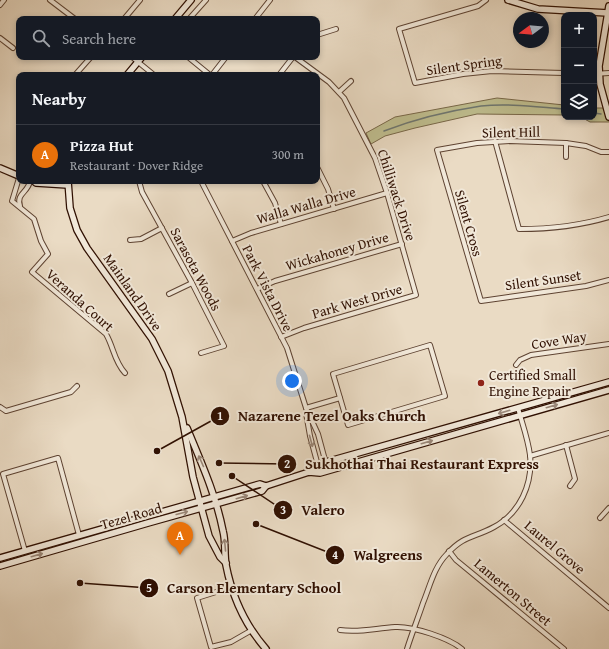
<!DOCTYPE html>
<html lang="en">
<head>
<meta charset="utf-8">
<style>
	:root { --surface:#171b24; --page:#242831; --text:#f1f3f6; --muted:#9ea1a6; --line:#363941; --accent:#c59692 }
	body { margin:0; font-family:"Gentium Book Plus",serif; background:var(--page); color:var(--text) }
	.controls { position:absolute; right:12px; top:12px; display:grid; overflow:hidden; border-radius:8px; box-shadow:0 2px 6px #0003 }
	.controls button { width:36px; height:36px; display:grid; place-items:center; padding:0; border:0; border-bottom:1px solid var(--line); background:var(--surface); color:var(--text); font:20px sans-serif }
	.compass { position:absolute; left:513px; top:12px; width:36px; height:36px; border-radius:50%; background:var(--surface); box-shadow:0 2px 6px #0003; rotate:254deg }
	.you { position:absolute; left:292px; top:381px; width:14px; height:14px; margin:-10px; border:3px solid #fff; border-radius:50%; background:#1a73e8; box-shadow:0 0 0 6px #1a73e833 }
	.badge { display:grid; place-items:center; width:26px; height:26px; border-radius:50%; background:var(--accent); color:#fff; font-size:13px; font-weight:700 }
	.pin { position:absolute; translate:-50% -33px; filter:drop-shadow(0 1px 2px #0008) }
	.pin::after { content:''; position:absolute; top:21px; width:14px; height:12px; background:inherit; clip-path:polygon(0 0,100% 0,50% 100%) }
	.list { margin:0; padding:0; list-style:none }
	h2 { display:flex; justify-content:space-between; align-items:center; height:52px; margin:0; padding:0 16px; font-size:17px }
	h2 small { font-size:13px; font-weight:400; color:var(--muted) }
	.list li { display:grid; grid-template-columns:26px 1fr auto; gap:12px; align-items:center; box-sizing:border-box; height:60px; padding:0 16px; border-top:1px solid var(--line) }
	.list b { display:block; font-size:15px; white-space:nowrap }
	.list p { margin:0; font-size:13px; white-space:nowrap; color:var(--muted) }
	.list em { font-size:13px; font-style:normal; color:var(--muted) }
	.icon { flex:none; width:22px; height:22px; fill:none; stroke:currentColor; stroke-width:2; stroke-linecap:round; stroke-linejoin:round }
	.map { position:relative; flex:none; width:609px; height:649px; overflow:hidden }
	.search { position:absolute; background:var(--surface); box-shadow:0 2px 6px #0003; left:16px; top:16px; width:304px; height:44px; display:flex; align-items:center; gap:10px; box-sizing:border-box; padding:0 14px; border-radius:8px; color:var(--muted); font-size:15px }
	.panel { position:absolute; background:var(--surface); box-shadow:0 2px 6px #0003; left:16px; top:72px; width:304px; height:112px; border-radius:8px }
	.map>svg:first-child { display:block }
	.green { fill:#bfbe8f; stroke:#786748 }
	.lines { fill:none; stroke-linecap:round; stroke-linejoin:round }
	.stream { stroke:#6e7670; stroke-width:1.5 }
	.street-casing { stroke:#5e4332; stroke-width:6 }
	.secondary-casing { stroke:#301002; stroke-width:8 }
	.street { stroke:#f1e8d9; stroke-width:4 }
	.secondary { stroke:#f1e8d9; stroke-width:5.5 }
	.oneway { stroke:#9a8778 }
	.poi-dot { fill:#8f2418; stroke:#f1e8d9; stroke-width:1.5 }
	.labels { text-anchor:middle; dominant-baseline:central; stroke-width:4; stroke-linejoin:round; paint-order:stroke }
	.street-label { font-size:14px; fill:#301002; stroke:#f1e8d9 }
	.poi-label { font-size:14px; fill:#301002; stroke:#f1e8d9; text-anchor:start }
	.leader { fill:none; stroke:#301002; stroke-width:1.5 }
	.callout-dot { fill:#301002; stroke:#f1e8d9; stroke-width:1.5 }
	.mark-label { font-size:12px; text-anchor:middle; font-weight:bold; fill:#fff }
	.callout-label { font-size:15px; text-anchor:middle; font-weight:bold; fill:#301002; stroke:#f1e8d9; stroke-width:4; stroke-linejoin:round; paint-order:stroke }
</style>
</head>
<body>
<div class="map">
<svg width="609" height="649" viewBox="0 0 609 649">
	<rect width="100%" height="100%" fill="#eadbc4"/>
	<filter id="stains"><feTurbulence type="fractalNoise" baseFrequency=".005" numOctaves="4"/><feColorMatrix values="0 0 0 0 .2 0 0 0 0 .09 0 0 0 0 .02 0 0 0 .5 -.17"/></filter>
	<radialGradient id="worn" r=".72"><stop offset=".6" stop-color="#630" stop-opacity="0"/><stop offset="1" stop-color="#630" stop-opacity=".3"/></radialGradient>
	<!-- green -->
	<g class="green">
		<polygon points="497,98 564,105 564,115 477,114 415,128 385,136 371,144 366,133 395,117"/>
		<polygon points="594,108 609,108 609,122 590,122 581,117 594,117"/>
	</g>
	<g class="lines">
		<!-- stream -->
		<g class="stream">
			<polyline points="594,113 601,114"/>
			<path d="M384 131C415 119 448 111 481 106 508 103 537 107 564 109"/>
		</g>
		<!-- street casing -->
		<g class="street-casing">
			<g id="street">
				<polyline points="50,0 75,19"/>
				<polyline points="486,0 478,6 399,29 415,83 463,74 492,71 564,73"/>
				<polyline points="0,5 4,0"/>
				<polyline points="124,19 140,0"/>
				<polyline points="189,19 206,0"/>
				<polyline points="255,19 270,0"/>
				<polyline points="317,35 336,29"/>
				<polyline points="0,38 13,48"/>
				<polyline points="132,57 154,75"/>
				<polyline points="188,57 210,75"/>
				<polyline points="594,74 609,73"/>
				<polyline points="75,75 91,57"/>
				<polyline points="212,75 226,57"/>
				<polyline points="279,75 293,57"/>
				<polyline points="339,92 351,81"/>
				<path d="M495 141 519 229C550 229 579 226 609 217"/>
				<polyline points="609,152 601,152 586,146 566,143 510,141 477,143 437,150 481,301 586,286 609,280"/>
				<polyline points="566,157 566,143"/>
				<polyline points="317,167 328,189 334,209"/>
				<path d="M19 178 12 201 34 219 41 241 48 254 32 272 106 334C114 348 114 361 125 373"/>
				<polyline points="139,181 142,192 192,283 224,346 201,353"/>
				<polyline points="201,181 287,348 306,408 318,434 328,471"/>
				<polyline points="263,181 275,203 281,224"/>
				<path d="M20 206C16 193 28 193 30 181"/>
				<polyline points="130,240 141,239 162,228"/>
				<polyline points="232,241 251,233 387,193"/>
				<polyline points="257,289 275,281 402,244"/>
				<polyline points="169,294 192,283"/>
				<polyline points="281,337 304,328 416,295 387,193 375,158 344,98 329,82 295,57"/>
				<polygon points="430,345 445,396 348,425 333,374"/>
				<polyline points="516,365 520,360 531,355 609,344"/>
				<polyline points="0,407 6,411 71,392 77,386"/>
				<polyline points="306,408 340,398"/>
				<polyline points="306,413 310,436 320,473"/>
				<polyline points="566,445 575,479 570,486"/>
				<polyline points="530,456 609,433"/>
				<polyline points="600,518 609,508"/>
				<polyline points="504,520 609,608"/>
				<polyline points="25,551 3,474 58,458 79,535"/>
				<polyline points="449,551 456,560 564,649"/>
				<polyline points="232,587 197,598 211,647 231,642 252,630"/>
				<path d="M340 630C360 633 376 628 395 627 413 626 449 638 462 649"/>
				<path d="M407 649C412 633 418 618 423 603 430 586 434 567 447 554 464 535 474 538 494 527 520 513 533 484 530 455 528 439 522 423 518 408"/>
			</g>
		</g>
		<!-- secondary casing -->
		<g class="secondary-casing">
			<g id="secondary">
				<polyline points="508,0 538,9 608,13"/>
				<polyline points="609,6 599,66 600,84 609,117"/>
				<polyline points="175,19 191,0"/>
				<polyline points="127,75 142,57"/>
				<polyline points="0,168 19,176"/>
				<polyline points="34,181 36,183 68,185"/>
				<polyline points="68,181 70,208 77,230 87,248 152,339 168,371 182,417 193,477 209,536 220,557 226,563"/>
				<path d="M187 428C201 462 216 495 223 531 226 542 224 554 226 565 232 596 245 625 266 649"/>
				<polyline points="309,472 318,465 326,462 609,382"/>
				<polyline points="0,558 260,484 266,486 309,472 320,473 609,390"/>
				<polyline points="0,566 148,523 262,491 266,486"/>
			</g>
		</g>
		<!-- street -->
		<use href="#street" class="street"/>
		<!-- secondary -->
		<use href="#secondary" class="secondary"/>
	</g>
	<!-- one-way arrows -->
	<defs><path id="oneway-shaft" d="M-6 0H5M1.5-3L5.5 0L1.5 3" fill="none" stroke-width="1.6" stroke-linecap="round" stroke-linejoin="round"/></defs>
	<g class="oneway">
		<use href="#oneway-shaft" transform="translate(552 406) rotate(-16)"/>
		<use href="#oneway-shaft" transform="translate(504 412) rotate(164)"/>
		<use href="#oneway-shaft" transform="translate(311 441) rotate(75)"/>
		<use href="#oneway-shaft" transform="translate(427 442) rotate(-16)"/>
		<use href="#oneway-shaft" transform="translate(201 461) rotate(-114)"/>
		<use href="#oneway-shaft" transform="translate(242 497) rotate(-16)"/>
		<use href="#oneway-shaft" transform="translate(182 513) rotate(-15)"/>
		<use href="#oneway-shaft" transform="translate(225 545) rotate(-95)"/>
		<use href="#oneway-shaft" transform="translate(37 555) rotate(-16)"/>
	</g>
	<!-- markers -->
	<circle class="poi-dot" cx="481" cy="383" r="4"/>
	<g class="labels">
		<!-- street labels -->
		<g class="street-label">
			<text transform="translate(464 65) rotate(-8)">Silent Spring</text>
			<text transform="translate(511 132) rotate(-1)">Silent Hill</text>
			<text transform="translate(397 195) rotate(72)">Chilliwack Drive</text>
			<text transform="translate(306 205) rotate(-16)">Walla Walla Drive</text>
			<text transform="translate(469 223) rotate(74)">Silent Cross</text>
			<text transform="translate(337 251) rotate(-16)">Wickahoney Drive</text>
			<text transform="translate(196 269) rotate(62)">Sarasota Woods</text>
			<text transform="translate(543 280) rotate(-8)">Silent Sunset</text>
			<text transform="translate(268 288) rotate(63)">Park Vista Drive</text>
			<text transform="translate(133 292) rotate(55)">Mainland Drive</text>
			<text transform="translate(80 300) rotate(42)">Veranda Court</text>
			<text transform="translate(357 301) rotate(-16)">Park West Drive</text>
			<text transform="translate(559 340) rotate(-9)">Cove Way</text>
			<text transform="translate(131 516) rotate(-16)">Tezel Road</text>
			<text transform="translate(555 547) rotate(40)">Laurel Grove</text>
			<text transform="translate(513 592) rotate(40)">Lamerton Street</text>
		</g>
		<!-- poi labels -->
		<g class="poi-label">
			<text x="489" y="375">Certified Small<tspan x="489" dy="16">Engine Repair</tspan></text>
		</g>
	</g>
	<!-- callouts -->
	<path class="leader" d="M157 451L220 416M219 463L287 464M232 476L283 510M256 524L335 555M80 583L149 588"/>
	<g class="callout-dot">
		<circle cx="157" cy="451" r="4"/>
		<circle cx="219" cy="463" r="4"/>
		<circle cx="232" cy="476" r="4"/>
		<circle cx="256" cy="524" r="4"/>
		<circle cx="80" cy="583" r="4"/>
		<circle cx="220" cy="416" r="10"/>
		<circle cx="287" cy="464" r="10"/>
		<circle cx="283" cy="510" r="10"/>
		<circle cx="335" cy="555" r="10"/>
		<circle cx="149" cy="588" r="10"/>
	</g>
	<g class="mark-label">
		<text x="220" y="420">1</text>
		<text x="287" y="468">2</text>
		<text x="283" y="514">3</text>
		<text x="335" y="559">4</text>
		<text x="149" y="592">5</text>
	</g>
	<g class="callout-label">
		<text x="332" y="421">Nazarene Tezel Oaks Church</text>
		<text x="422" y="469">Sukhothai Thai Restaurant Express</text>
		<text x="323" y="515">Valero</text>
		<text x="388" y="560">Walgreens</text>
		<text x="254" y="593">Carson Elementary School</text>
	</g>
	<rect width="100%" height="100%" filter="url(#stains)"/>
	<rect width="100%" height="100%" fill="url(#worn)"/>
</svg>
<div class="controls">
<button>+</button>
<button>−</button>
<button><svg class="icon" aria-label="layers" viewBox="0 0 24 24"><path d="M12 4l9 5-9 5-9-5zM3 14l9 5 9-5"/></svg></button>
</div>
<svg class="compass" viewBox="-18 -18 36 36"><path d="M0-13l5 13h-10z" fill="#e53935"/><path d="M0 13l5-13h-10z" fill="#9ea1a6"/></svg>
<div class="you"></div>
<div class="pin badge" style="left:180px;top:555px;background:#e8710a">A</div>
<div class="search"><svg class="icon" aria-label="search" viewBox="0 0 24 24"><circle cx="10" cy="10" r="6"/><path d="M15 15l6 6"/></svg>Search here</div>
<section class="panel">
<h2>Nearby<small></small></h2>
<ul class="list">
<li><span class="badge" style="background:#e8710a">A</span><div><b>Pizza Hut</b><p>Restaurant · Dover Ridge</p></div><em>300 m</em></li>
</ul>
</section>
</div>
</body>
</html>
